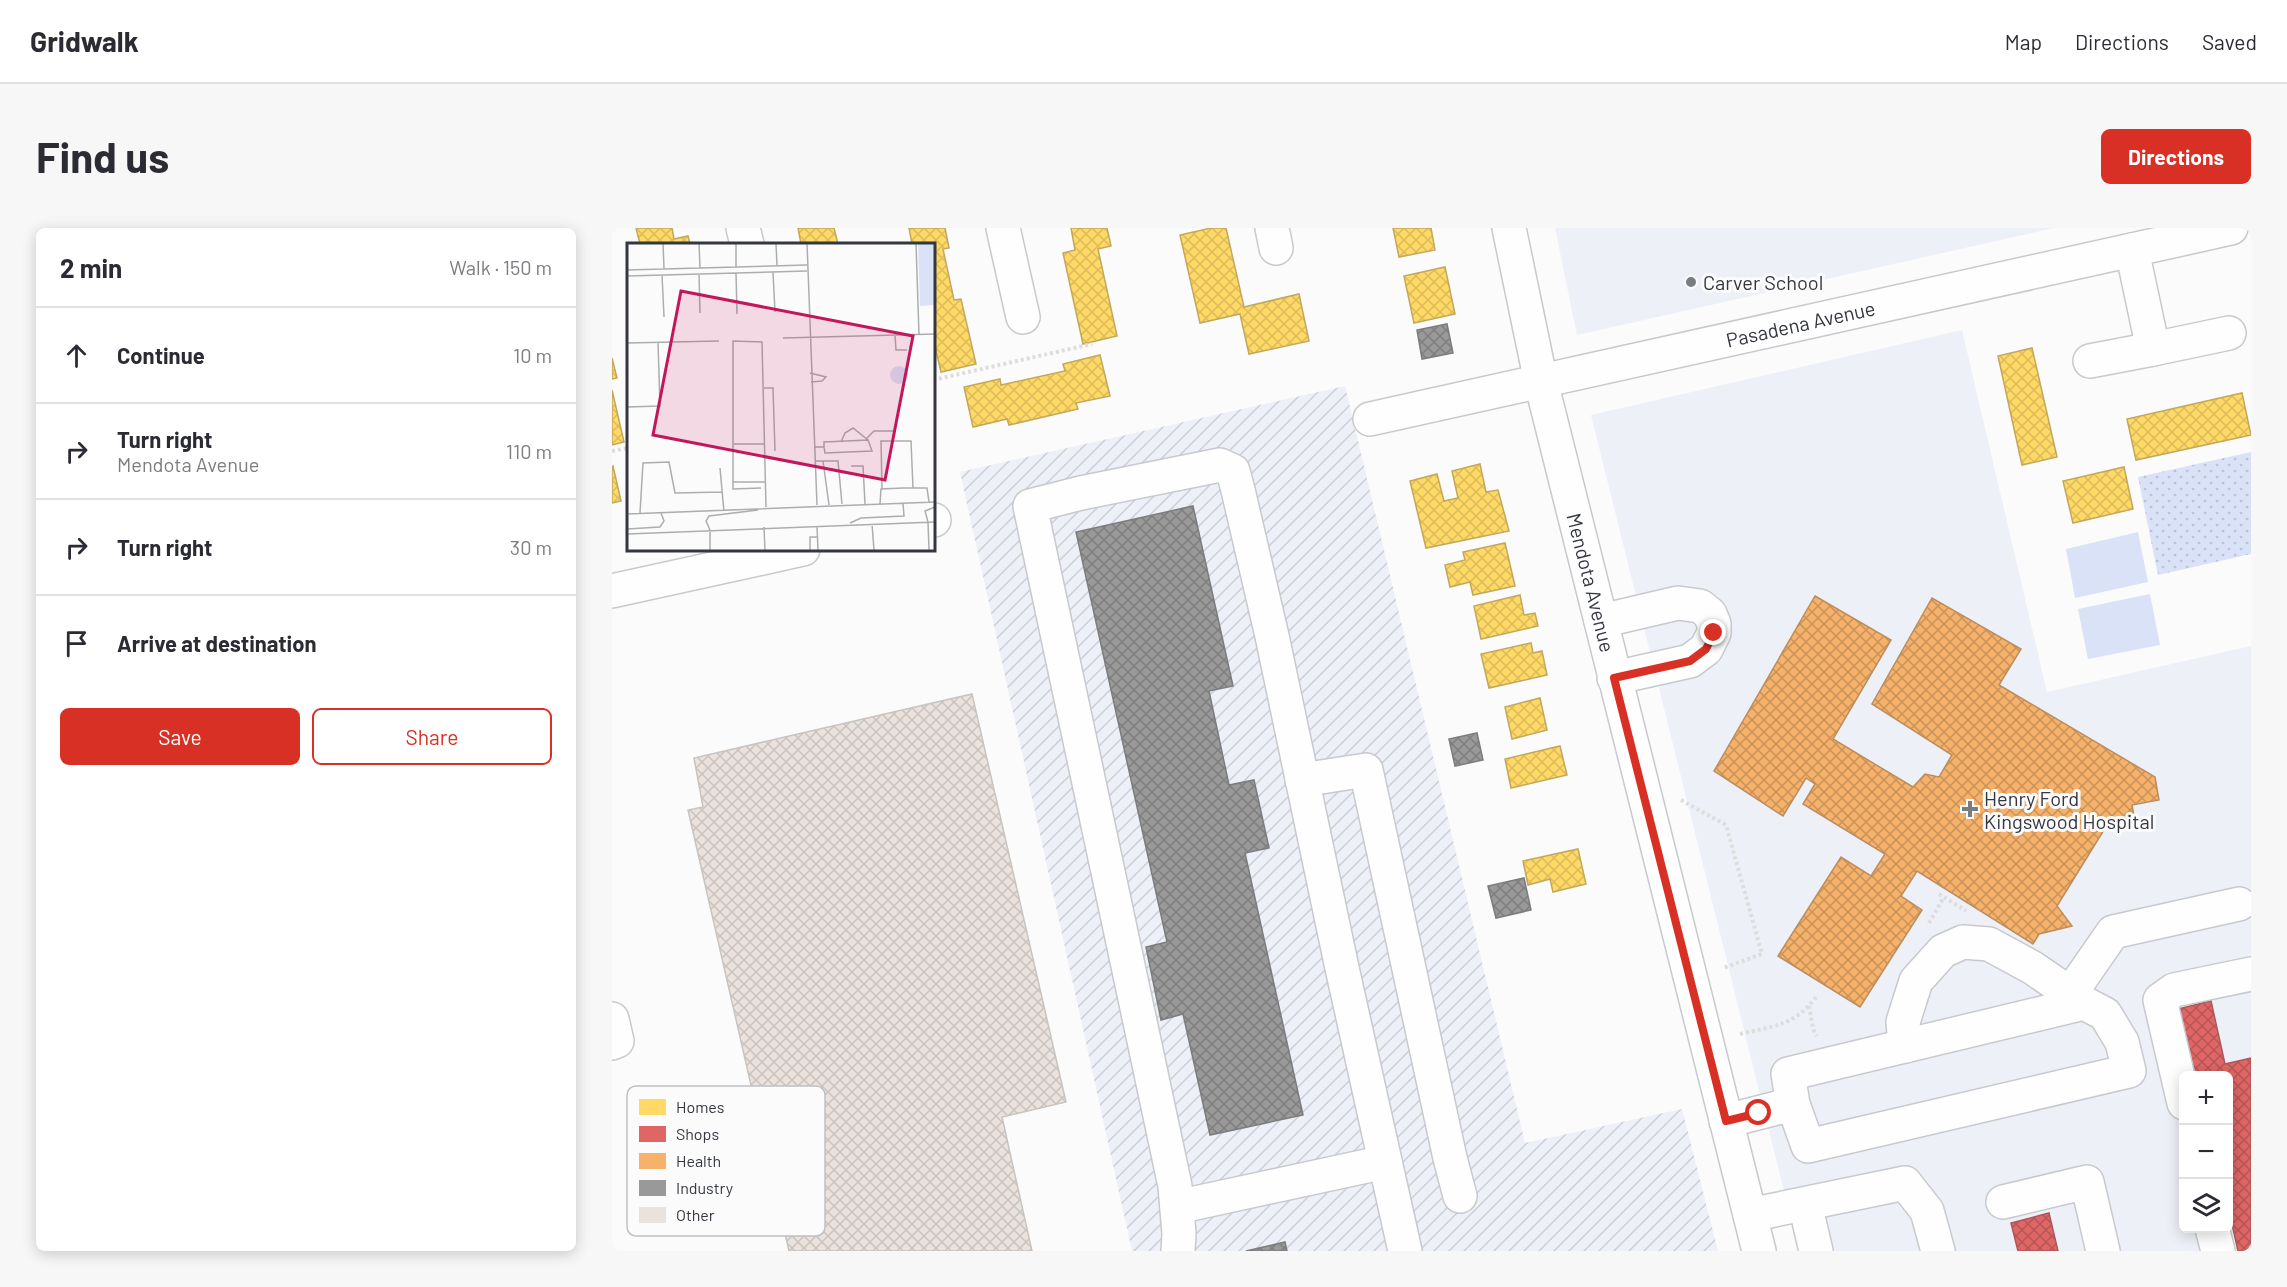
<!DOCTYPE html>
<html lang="en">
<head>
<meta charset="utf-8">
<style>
	:root { --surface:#fff; --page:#f7f7f7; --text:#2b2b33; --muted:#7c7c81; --line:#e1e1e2; --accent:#d93025 }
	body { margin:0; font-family:Barlow,sans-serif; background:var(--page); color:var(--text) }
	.controls { position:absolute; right:18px; bottom:18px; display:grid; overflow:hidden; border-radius:9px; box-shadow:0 3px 15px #0003 }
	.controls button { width:54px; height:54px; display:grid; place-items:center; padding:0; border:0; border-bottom:2px solid var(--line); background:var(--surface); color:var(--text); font:30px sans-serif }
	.stop { position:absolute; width:18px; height:18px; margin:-14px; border:4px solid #d93025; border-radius:50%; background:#fff }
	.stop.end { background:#d93025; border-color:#fff; box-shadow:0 2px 6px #0008 }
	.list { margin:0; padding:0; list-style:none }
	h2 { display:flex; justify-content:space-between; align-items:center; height:78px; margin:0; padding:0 24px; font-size:26px }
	h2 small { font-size:20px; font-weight:400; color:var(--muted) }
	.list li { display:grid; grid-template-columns:39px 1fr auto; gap:18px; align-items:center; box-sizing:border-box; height:96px; padding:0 24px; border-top:2px solid var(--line) }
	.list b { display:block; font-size:22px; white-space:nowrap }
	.list p { margin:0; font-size:20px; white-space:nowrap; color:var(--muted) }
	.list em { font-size:20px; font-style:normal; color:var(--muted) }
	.actions { display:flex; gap:12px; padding:18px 24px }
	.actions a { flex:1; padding:14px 0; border:2px solid var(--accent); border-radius:9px; text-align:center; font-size:21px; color:var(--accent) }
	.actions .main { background:var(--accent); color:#fff }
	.icon { flex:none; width:33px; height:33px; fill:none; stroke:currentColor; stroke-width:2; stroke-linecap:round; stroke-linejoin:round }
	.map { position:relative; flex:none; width:1639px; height:1023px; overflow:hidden; border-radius:9px }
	header { display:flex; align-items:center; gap:36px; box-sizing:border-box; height:84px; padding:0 30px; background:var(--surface); border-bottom:2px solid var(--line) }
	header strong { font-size:28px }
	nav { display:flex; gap:33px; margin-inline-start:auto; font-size:21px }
	.intro { display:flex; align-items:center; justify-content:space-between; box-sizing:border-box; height:144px; padding:0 36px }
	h1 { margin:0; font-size:42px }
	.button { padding:15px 27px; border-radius:9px; background:var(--accent); color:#fff; font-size:21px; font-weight:700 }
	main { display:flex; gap:36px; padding:0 36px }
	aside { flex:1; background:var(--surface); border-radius:9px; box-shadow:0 3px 15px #0003 }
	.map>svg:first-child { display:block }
	.built { fill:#eef0f7; fill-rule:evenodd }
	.industrial { fill:url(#industrial-furrows) }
	.park { fill:url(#park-dots) }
	.pitch { fill:#dae2f7 }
	.homes { fill:url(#homes-cross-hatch); stroke:#c2a85b; stroke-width:1.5 }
	.shops { fill:url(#shops-cross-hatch); stroke:#ac585b; stroke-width:1.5 }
	.health { fill:url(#health-cross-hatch); stroke:#bc8d5e; stroke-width:1.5 }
	.industry { fill:url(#industry-cross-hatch); stroke:#7b7c7e; stroke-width:1.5 }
	.building { fill:url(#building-cross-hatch); stroke:#c7c4c1; stroke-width:1.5 }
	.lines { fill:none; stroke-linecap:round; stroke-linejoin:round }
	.minor-casing { stroke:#c7c9cd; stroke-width:36 }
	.path { stroke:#ddd; stroke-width:4; stroke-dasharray:3 3; stroke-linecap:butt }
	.minor { stroke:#fefefe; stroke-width:33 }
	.route { stroke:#d93025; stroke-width:8 }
	.poi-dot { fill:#7a7c81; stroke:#fbfbfb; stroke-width:2 }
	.labels { text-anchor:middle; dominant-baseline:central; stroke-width:6; stroke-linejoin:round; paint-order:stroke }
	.poi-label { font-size:20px; fill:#343740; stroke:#fbfbfb; text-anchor:start }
	.street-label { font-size:20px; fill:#343740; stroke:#fbfbfb }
	.inset-road { fill:none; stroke:#abadb0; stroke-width:1.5 }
	.view { fill:#c2185b; fill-opacity:0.15; stroke:#c2185b; stroke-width:3 }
	.inset-edge { fill:none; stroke:#343740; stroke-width:3 }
	.key { fill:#fbfbfb; stroke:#bfc0c3; stroke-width:1.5 }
	.key-label { font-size:16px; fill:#343740 }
</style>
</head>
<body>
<header>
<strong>Gridwalk</strong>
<nav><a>Map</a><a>Directions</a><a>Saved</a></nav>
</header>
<div class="intro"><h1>Find us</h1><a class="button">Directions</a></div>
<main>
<aside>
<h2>2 min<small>Walk · 150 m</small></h2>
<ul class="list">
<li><svg class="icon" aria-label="ahead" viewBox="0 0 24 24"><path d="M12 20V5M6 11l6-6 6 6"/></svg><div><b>Continue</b></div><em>10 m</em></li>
<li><svg class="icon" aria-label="right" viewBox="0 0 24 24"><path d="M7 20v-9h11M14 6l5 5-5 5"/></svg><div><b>Turn right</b><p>Mendota Avenue</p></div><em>110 m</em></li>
<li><svg class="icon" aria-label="right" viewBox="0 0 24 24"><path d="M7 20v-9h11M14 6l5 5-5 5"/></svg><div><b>Turn right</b></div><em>30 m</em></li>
<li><svg class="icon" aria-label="arrive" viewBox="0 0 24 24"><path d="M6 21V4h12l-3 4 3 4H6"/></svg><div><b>Arrive at destination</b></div></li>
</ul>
<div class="actions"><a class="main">Save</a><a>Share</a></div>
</aside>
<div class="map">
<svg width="1639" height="1023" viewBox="0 0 1639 1023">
	<defs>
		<pattern id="industrial-furrows" width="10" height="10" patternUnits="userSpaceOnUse" patternTransform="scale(1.5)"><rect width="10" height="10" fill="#eef0f7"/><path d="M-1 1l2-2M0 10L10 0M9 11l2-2" fill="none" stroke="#cdced5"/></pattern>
		<pattern id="park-dots" width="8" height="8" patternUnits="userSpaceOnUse" patternTransform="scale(1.5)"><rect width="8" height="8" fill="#dae2f7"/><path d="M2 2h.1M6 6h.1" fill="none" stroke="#bcc2d5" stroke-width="1.8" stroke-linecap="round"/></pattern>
		<pattern id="homes-cross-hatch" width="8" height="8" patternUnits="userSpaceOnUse" patternTransform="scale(1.5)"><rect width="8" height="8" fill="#ffd966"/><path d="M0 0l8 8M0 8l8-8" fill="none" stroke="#dbbb5a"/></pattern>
		<pattern id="shops-cross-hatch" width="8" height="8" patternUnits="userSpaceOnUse" patternTransform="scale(1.5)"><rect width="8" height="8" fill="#e06666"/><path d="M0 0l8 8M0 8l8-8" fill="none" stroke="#b65555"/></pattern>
		<pattern id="health-cross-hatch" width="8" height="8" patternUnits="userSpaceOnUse" patternTransform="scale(1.5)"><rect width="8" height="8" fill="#f6b26b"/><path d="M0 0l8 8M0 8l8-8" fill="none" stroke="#c89259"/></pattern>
		<pattern id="industry-cross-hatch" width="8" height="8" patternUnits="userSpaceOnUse" patternTransform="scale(1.5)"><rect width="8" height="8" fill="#999"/><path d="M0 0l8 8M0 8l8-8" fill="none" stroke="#7e7e7e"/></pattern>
		<pattern id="building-cross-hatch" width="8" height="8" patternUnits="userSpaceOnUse" patternTransform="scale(1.5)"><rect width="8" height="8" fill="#eae2dc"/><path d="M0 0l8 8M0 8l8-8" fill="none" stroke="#c9c2be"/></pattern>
	</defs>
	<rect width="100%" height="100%" fill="#fbfbfb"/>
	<!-- built -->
	<g class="built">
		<polygon points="943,0 1442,0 965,107"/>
		<path d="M1350 102 1435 464 1639 418V1023H1187L979 187ZM1572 848H1616V1000H1572Z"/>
	</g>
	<!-- industrial -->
	<polygon class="industrial" points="733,158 913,915 1070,881 1106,1023 520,1023 348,244"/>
	<!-- park -->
	<polygon class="park" points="1639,224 1639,326 1546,347 1526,249"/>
	<!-- pitch -->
	<g class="pitch">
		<polygon points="1526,304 1536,354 1463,370 1454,321"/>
		<polygon points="1538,366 1548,417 1476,431 1466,381"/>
	</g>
	<!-- homes -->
	<g class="homes">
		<polygon points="24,0 60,0 62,11 76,8 78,16 28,16"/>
		<polygon points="186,0 222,0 226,16 189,16"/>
		<polygon points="297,0 333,0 337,20 331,21 342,72 349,71 364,136 329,144 321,110 321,16 300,16"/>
		<polygon points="459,0 495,0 499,18 486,21 505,108 471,116 451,25 463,22"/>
		<polygon points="599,0 614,0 632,79 687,66 697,113 637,126 628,86 588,95 568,7"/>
		<polygon points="781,0 819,0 823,22 787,29"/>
		<polygon points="833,39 843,86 802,95 792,48"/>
		<polygon points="1420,120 1445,229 1410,237 1386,128"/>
		<polygon points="488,127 498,168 464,175 466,181 397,197 395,191 361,199 352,159 388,151 389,157 453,143 451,136"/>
		<polygon points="0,130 5,150 0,151"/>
		<polygon points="0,162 12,214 0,217"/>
		<polygon points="1630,165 1639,207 1524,232 1515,191"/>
		<polygon points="868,236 874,264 886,262 897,303 814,320 798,253 825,246 832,273 846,270 840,243"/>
		<polygon points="1,238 9,273 0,275 0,239"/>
		<polygon points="1512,239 1521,281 1461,295 1451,253"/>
		<polygon points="893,315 903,358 861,367 858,354 838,359 833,337 853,332 851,324"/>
		<polygon points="908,367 912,387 923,385 926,398 869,411 862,378"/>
		<polygon points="919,415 921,425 930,423 935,447 877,460 869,426"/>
		<polygon points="928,470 935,502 900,511 893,479"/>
		<polygon points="948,518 955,547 899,560 893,531"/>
		<polygon points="966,621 974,656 941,664 938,651 916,657 911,633"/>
	</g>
	<!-- shops -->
	<g class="shops">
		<polygon points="1599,773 1613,836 1639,830 1639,1023 1626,1023 1616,978 1616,848 1582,848 1566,781"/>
		<polygon points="1437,985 1446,1023 1406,1023 1399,995"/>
	</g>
	<!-- health -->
	<polygon class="health" points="1203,368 1279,412 1221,511 1301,559 1313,546 1327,549 1340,527 1260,476 1320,370 1409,421 1387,457 1543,549 1547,572 1520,577 1522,588 1498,592 1445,678 1460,698 1427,706 1421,716 1305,643 1289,668 1310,682 1248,779 1166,728 1229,629 1259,648 1273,626 1191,576 1203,556 1194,550 1171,588 1102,543"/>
	<!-- industry -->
	<g class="industry">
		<polygon points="835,96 841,125 810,131 805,102"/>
		<polygon points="581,278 621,458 597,463 617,557 642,552 657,620 633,625 691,887 598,907 571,786 549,792 534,719 555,714 464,304"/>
		<polygon points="865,505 871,532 843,538 837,511"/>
		<polygon points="912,650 919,682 884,690 876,658"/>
		<polygon points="673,1014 675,1023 634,1023"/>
	</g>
	<!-- building -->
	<polygon class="building" points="360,466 454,874 390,889 420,1023 177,1023 76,582 91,579 82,530"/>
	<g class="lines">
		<!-- minor casing -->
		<g class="minor-casing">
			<g id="minor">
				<polyline points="131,0 135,16"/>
				<polyline points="391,0 411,89"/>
				<polyline points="660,0 664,20"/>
				<path id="s1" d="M897 0 929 154 1147 1023"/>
				<polyline points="1520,22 1541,121 1617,105"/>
				<polyline points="1478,133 1541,121"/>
				<path id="s2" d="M758 191 1619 0"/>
				<polyline points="321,292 322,292"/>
				<polyline points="0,363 191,321"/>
				<polyline points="989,393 1066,375 1088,378 1098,386 1102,396 1102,405 1094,421 1078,433 1002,450"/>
				<polyline points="690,552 754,542 838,930 848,968"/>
				<polyline points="1458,766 1501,704 1627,676"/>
				<polyline points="0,791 5,813 0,815"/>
				<polyline points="1293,818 1291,794 1304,753 1331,723 1351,714 1377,716 1421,740 1472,775"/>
				<polyline points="1572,875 1548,772 1562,762 1639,746"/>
				<polyline points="1114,893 1181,876 1176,846 1472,775 1493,786 1510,814 1517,843 1196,918 1181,876"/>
				<polyline points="1391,974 1475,954 1491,1023"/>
				<polyline points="1193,976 1204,1023"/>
				<polyline points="565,979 773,934"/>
				<polyline points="1138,987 1293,955 1315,983 1326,1023"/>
				<polyline points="1600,1000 1606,1023"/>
				<polyline points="566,1023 567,1006 563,958 418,278 469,265 608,237 621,243 626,262 660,408 730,740 793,1023"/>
			</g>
		</g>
		<!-- path -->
		<g class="path">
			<polyline points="321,152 480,116"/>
			<polyline points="0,223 16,220"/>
			<polyline points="1069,572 1114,597 1150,726 1111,740"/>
			<polyline points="1327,666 1354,683"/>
			<polyline points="1317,695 1332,669"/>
			<polyline points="1197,778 1201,801 1205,808"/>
			<path d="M1128 806C1161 798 1182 798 1204 769"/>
		</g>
		<!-- minor -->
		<use href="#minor" class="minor"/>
	</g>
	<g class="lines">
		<!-- route -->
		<polyline class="route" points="1102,405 1094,421 1078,433 1002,450 1114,893 1147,885"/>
	</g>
	<!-- markers -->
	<g class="poi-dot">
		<circle cx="1079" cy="54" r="6"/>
		<path d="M1355 572h6v6h6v6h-6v6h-6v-6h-6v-6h6z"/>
	</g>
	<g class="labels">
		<!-- poi labels -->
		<g class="poi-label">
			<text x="1091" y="54">Carver School</text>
			<text x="1372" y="570">Henry Ford<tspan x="1372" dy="23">Kingswood Hospital</tspan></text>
		</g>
		<!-- street labels -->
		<g class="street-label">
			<text stroke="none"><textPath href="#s2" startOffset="441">Pasadena Avenue</textPath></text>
			<text stroke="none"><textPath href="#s1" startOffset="364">Mendota Avenue</textPath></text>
		</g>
	</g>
	<!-- overview -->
	<g transform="translate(15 15)">
		<rect width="308" height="308" fill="#fbfbfb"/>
		<path d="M291 0H307V62L293 63ZM263 132a9 9 0 1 1 18 0a9 9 0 1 1-18 0Z" fill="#dae2f7"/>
		<path class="inset-road" d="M36 0 37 26M72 0 73 25M109 0V24M149 0 150 23M180 0 190 262M289 0 292 92M0 27 180 22M146 29 148 69M109 30 110 71M72 31 73 70M35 32 37 74M0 33 180 28M268 92 269 107H280M156 95 308 91M0 100 92 98M183 130 199 134 195 138 184 139M137 145H146L148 208M0 164 33 163 31 99M239 196 247 188H266M214 199 218 190 226 185 241 197M107 201H138M187 204H197V199L241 197 245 208 198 210 197 204M188 218H211L215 261M196 218 202 262M224 223H236L238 261M93 225 97 269M106 239V246L134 245M139 239H106V98L135 99 139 264M255 246 254 198H284L286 245M253 261 254 246 276 245H300L302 259M13 270 16 220 42 219 48 250 95 249M0 271 308 259M301 279 302 307M301 279 298 268 308 264M223 280 234 275 277 273 276 260M245 281 247 307M190 283 191 307M137 284 138 307M0 286 33 284 37 278 34 270M83 287V307M83 287 79 278 82 273 131 267M0 291 308 279M183 307V294H191"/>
		<path class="view" d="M54 48 286 93 258 237 26 192Z"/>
		<rect width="308" height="308" class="inset-edge"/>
	</g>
	<!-- legend -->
	<rect x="15" y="858" width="198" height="150" rx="9" class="key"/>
	<rect x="27" y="871" width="27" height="16" fill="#ffd966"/>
	<rect x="27" y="898" width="27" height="16" fill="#e06666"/>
	<rect x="27" y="925" width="27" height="16" fill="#f6b26b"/>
	<rect x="27" y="952" width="27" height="16" fill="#999"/>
	<rect x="27" y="979" width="27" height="16" fill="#eae2dc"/>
	<g class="key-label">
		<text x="64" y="885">Homes</text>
		<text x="64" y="912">Shops</text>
		<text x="64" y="939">Health</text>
		<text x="64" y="966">Industry</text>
		<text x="64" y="993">Other</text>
	</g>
</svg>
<div class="controls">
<button>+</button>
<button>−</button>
<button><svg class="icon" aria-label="layers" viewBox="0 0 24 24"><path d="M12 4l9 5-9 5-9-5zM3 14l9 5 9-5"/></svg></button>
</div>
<div class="stop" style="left:1147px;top:885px"></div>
<div class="stop end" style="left:1102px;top:405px"></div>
</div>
</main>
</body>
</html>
